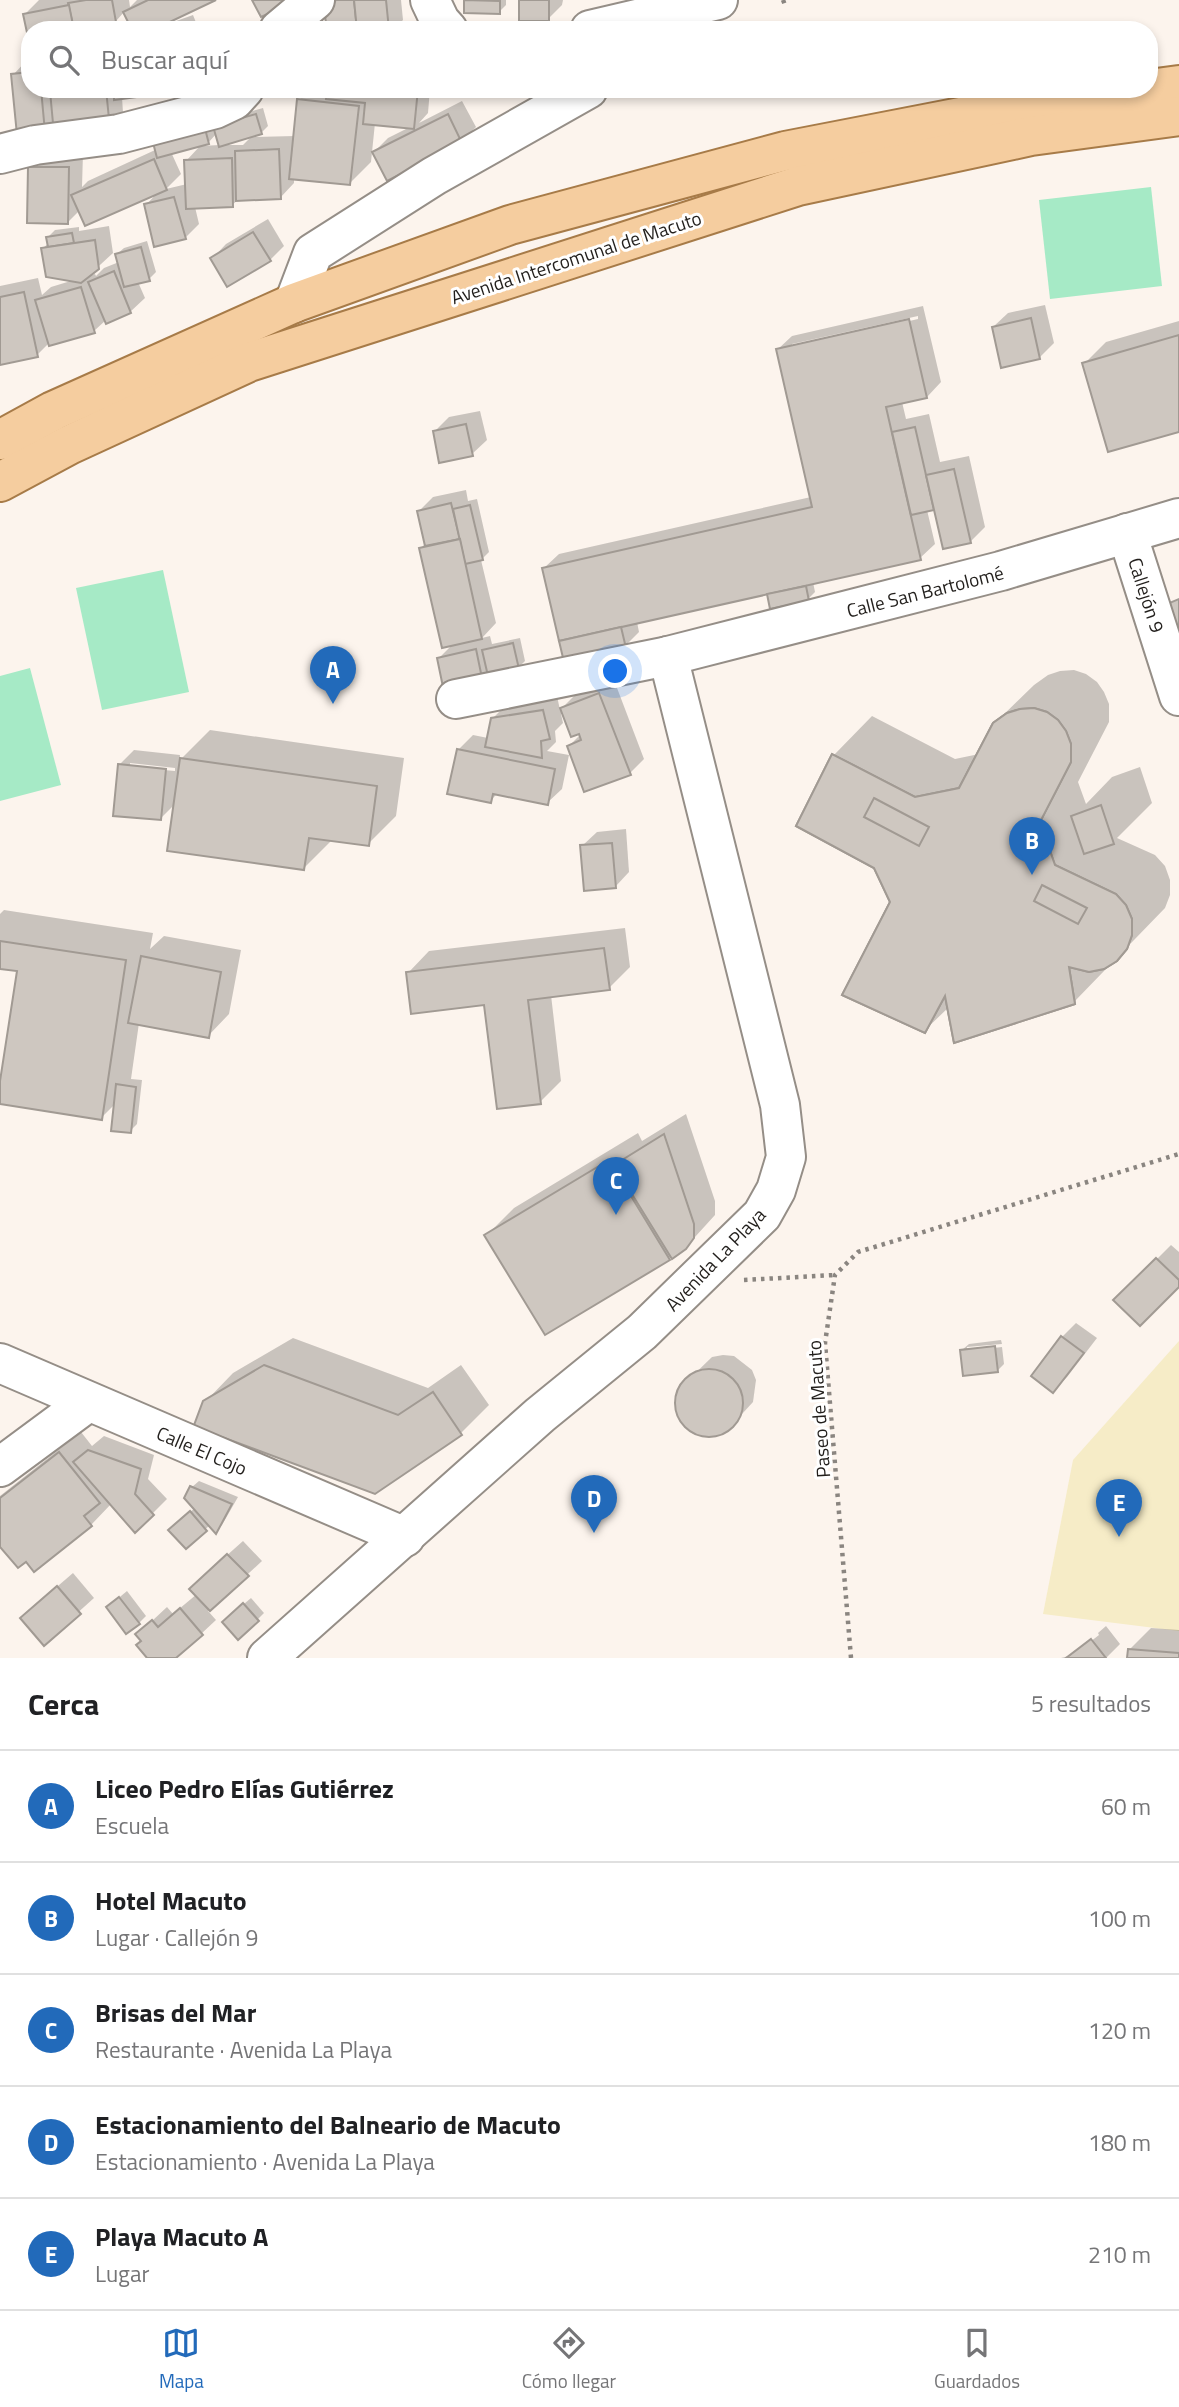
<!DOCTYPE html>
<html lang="es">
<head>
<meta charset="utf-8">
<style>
	:root { --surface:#fff; --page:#f2f2f2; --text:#202124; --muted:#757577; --line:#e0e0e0; --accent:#226aba }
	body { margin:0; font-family:"Titillium Web",sans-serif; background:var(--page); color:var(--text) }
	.you { position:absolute; left:616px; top:672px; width:24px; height:24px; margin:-18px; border:5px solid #fff; border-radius:50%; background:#1a73e8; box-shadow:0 0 0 10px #1a73e833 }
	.badge { display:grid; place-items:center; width:46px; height:46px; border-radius:50%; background:var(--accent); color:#fff; font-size:23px; font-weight:700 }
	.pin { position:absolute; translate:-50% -58px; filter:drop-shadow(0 2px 4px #0008) }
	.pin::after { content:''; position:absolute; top:37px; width:24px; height:21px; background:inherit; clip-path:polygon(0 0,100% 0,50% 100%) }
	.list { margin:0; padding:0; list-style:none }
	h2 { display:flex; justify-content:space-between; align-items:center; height:91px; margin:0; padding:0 28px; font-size:30px }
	h2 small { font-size:23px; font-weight:400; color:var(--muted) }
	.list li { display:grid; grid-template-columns:46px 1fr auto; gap:21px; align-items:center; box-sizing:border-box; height:112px; padding:0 28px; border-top:2px solid var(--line) }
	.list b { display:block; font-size:26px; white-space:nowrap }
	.list p { margin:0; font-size:23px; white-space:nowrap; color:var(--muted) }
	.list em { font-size:23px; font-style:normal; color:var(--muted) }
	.icon { flex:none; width:38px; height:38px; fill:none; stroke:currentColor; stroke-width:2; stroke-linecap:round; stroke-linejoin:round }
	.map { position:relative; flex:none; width:1179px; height:1658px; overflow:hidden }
	.search { position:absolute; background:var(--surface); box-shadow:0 4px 10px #0003; left:21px; right:21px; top:21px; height:77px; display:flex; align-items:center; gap:18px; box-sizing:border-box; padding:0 24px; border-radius:28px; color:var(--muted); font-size:26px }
	.sheet { height:651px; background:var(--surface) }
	nav { display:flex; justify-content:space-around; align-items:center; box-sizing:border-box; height:98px; border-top:2px solid var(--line); background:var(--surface); font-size:19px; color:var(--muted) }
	nav a { display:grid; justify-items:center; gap:4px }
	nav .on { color:var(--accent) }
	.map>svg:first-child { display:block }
	.green { fill:#a6eac6 }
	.sand { fill:#f6ecc7 }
	.shadow { fill:#0003; fill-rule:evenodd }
	.building { fill:#cec7c0; stroke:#a19a93; stroke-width:2; fill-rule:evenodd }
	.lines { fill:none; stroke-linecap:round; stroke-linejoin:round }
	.minor-casing { stroke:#958e87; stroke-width:42 }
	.major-casing { stroke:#a77b48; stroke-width:42 }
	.path { stroke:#8a8580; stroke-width:4.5; stroke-dasharray:3.5 5; stroke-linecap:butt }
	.minor { stroke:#fff; stroke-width:38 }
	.major { stroke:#f5cd9f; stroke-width:38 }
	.labels { text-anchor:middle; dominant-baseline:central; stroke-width:6; stroke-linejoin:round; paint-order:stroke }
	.street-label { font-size:19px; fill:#221f1c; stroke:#fff }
</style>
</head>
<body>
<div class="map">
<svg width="1179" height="1658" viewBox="0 0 1179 1658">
	<rect width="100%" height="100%" fill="#fcf4ed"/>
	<!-- green -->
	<g class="green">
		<polygon points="1151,187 1162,286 1050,299 1039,200"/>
		<polygon points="163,570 189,692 102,710 76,588"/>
		<polygon points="30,668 61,785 0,801 0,676"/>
	</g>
	<!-- sand -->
	<polygon class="sand" points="1179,1341 1179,1631 1043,1614 1073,1460"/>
	<!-- shadow -->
	<g class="shadow">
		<polygon points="39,0 129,0 130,7 137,0 211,0 164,23 165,25 193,15 199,30 134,30 125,11 116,21 30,30 30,39 25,14"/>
		<polygon points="327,0 401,0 403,20 393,30 328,30"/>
		<polygon points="467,0 506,0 506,5 499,12"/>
		<polygon points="521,0 563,0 562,5 548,19"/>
		<polygon points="27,60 30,60 30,89 160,89 158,92 122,97 123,113 109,127 55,121 45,131 13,75"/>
		<path d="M310 89H430L428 113 419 123 462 101 476 127 461 142 374 152 388 138 410 127 375 123 371 162 350 183 294 177V183L280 198 239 199 232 205 195 207 199 224 185 238 146 205 158 192 80 210 68 222 30 167 44 153H83L82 187 88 181 220 120 263 108 268 126 261 133 222 145H243L251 137 295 136 299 100ZM217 133 220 145 200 146 186 161 187 184 166 189 181 174 171 152 208 143Z"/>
		<polygon points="268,219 284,246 270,260 212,259 226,244"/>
		<polygon points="109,226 113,253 88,276 95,274 96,276 104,268 119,262 117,254 124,248 147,241 156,272 149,279 138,282 145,298 130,312 106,320 94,331 49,343 37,355 0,363 0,286 38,278 42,295 51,287 74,280 43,248 49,243 48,237 55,230 79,227 79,231"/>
		<polygon points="1045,305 1054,343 1039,358 993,327 1008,313"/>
		<path d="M923 306 941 382 927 397 902 402 906 419 929 414 940 462 969 456 985 527 971 541 944 547 935 508 927 510 935 544 920 558 813 582 815 592 808 599 768 592 637 622 639 632 625 646 544 568 559 554 811 497 777 350 792 336ZM918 316V319L792 348V344Z"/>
		<polygon points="1179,321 1179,430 1084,364 1106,342"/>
		<polygon points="480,411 487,440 472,454 434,432 449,417"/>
		<polygon points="466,490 468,501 477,499 489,552 481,560 496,623 482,638 490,636 492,644 520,638 525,661 518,668 488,670 481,676 439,658 453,644 421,548 426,543 419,511 433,497"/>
		<polygon points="1074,670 1086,674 1097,682 1104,692 1109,704 1109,722 1078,782 1086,804 1112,777 1140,767 1152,803 1117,838 1155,855 1165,866 1170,880 1170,895 1165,908 1074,1002 949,1007 924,1031 892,903 834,755 872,716 955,759 979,754 994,724 1034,685 1048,675 1060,671"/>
		<polygon points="614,680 644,759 630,773 569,746 585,730 564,713 561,714 563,723 555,731 556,742 547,751 569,755 562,789 547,803 498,793 490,801 459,749 473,735 488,738 492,719 507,704 557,696 560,710 576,694"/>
		<path d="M210 730 404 758 396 816 368 844 331 841 303 869 175 804 161 818 119 765 134 750 180 755 179 761ZM130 763 175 768V771L130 767Z"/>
		<polygon points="626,829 629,872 615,887 582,846 597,832"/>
		<polygon points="4,910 153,933 150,949 164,936 241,950 229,1014 208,1036 139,1023 131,1079 142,1080 137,1124 130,1131 116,1103 101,1118 0,1103 19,970 0,967 0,914"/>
		<polygon points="625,928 630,967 609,988 551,995 561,1081 540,1102 485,1003 408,973 429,951"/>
		<polygon points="686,1114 715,1201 715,1215 685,1248 546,1333 486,1236 514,1208 638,1133 642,1141"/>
		<polygon points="1171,1245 1179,1252 1179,1284 1116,1300"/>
		<polygon points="1076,1323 1097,1338 1067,1377 1053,1391 1062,1337"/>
		<polygon points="293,1338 428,1388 461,1365 489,1405 461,1433 375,1492 226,1436 217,1444 205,1402 233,1373"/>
		<polygon points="1001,1340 1002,1344 967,1347 967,1351 1002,1347 1004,1364 998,1370 962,1350 969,1344"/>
		<polygon points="723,1355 734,1356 752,1370 756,1380 753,1402 731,1426 710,1435 699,1434 689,1429 682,1420 677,1410 680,1388 712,1357"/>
		<polygon points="81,1432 92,1446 104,1436 154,1455 148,1479 167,1499 135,1531 112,1503 91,1525 0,1544 0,1496"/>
		<polygon points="199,1481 238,1497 222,1525 216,1531 210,1525 186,1547 177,1523 195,1508 192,1487"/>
		<polygon points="243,1541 262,1561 208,1611 216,1620 201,1634 143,1641 138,1634 167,1607 173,1614 197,1594 206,1574"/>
		<polygon points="73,1573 94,1598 44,1643 37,1604"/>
		<polygon points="127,1591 146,1616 139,1623 115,1601"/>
		<polygon points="251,1598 264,1613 257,1620 231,1615"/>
		<polygon points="1106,1626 1120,1644 1106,1658 1061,1658 1069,1656 1073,1652 1073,1655 1099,1635 1098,1633"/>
		<polygon points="1151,1628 1179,1630 1179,1658 1130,1649"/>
	</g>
	<!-- building -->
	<g class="building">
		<polygon points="86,0 112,0 116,22 74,30 68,3"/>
		<polygon points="148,0 216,0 153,30 132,30 123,12"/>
		<polygon points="252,0 296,0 296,1 261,17"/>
		<polygon points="337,0 354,0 357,30 327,30 323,2"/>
		<polygon points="354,0 386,0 389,30 357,30"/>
		<polygon points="464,0 500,1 500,14 464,13"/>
		<rect x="519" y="0" width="30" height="21"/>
		<polygon points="69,5 74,30 30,30 29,42 23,14"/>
		<polygon points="30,72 30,89 41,89 45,132 17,135 11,74"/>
		<polygon points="72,89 106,89 110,129 54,134 50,91"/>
		<polygon points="114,89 159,89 158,94 114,100"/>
		<polygon points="327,89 418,89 414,129 363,124 365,103 326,99"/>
		<polygon points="297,99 359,106 350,185 289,179"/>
		<polygon points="256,114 262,134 219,147 213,126"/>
		<polygon points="448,114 462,143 387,181 372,152"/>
		<polygon points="202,117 209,144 157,158 150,131"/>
		<polygon points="279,149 281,199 236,201 235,151"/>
		<polygon points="232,158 233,207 186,209 184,160"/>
		<polygon points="154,159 167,190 85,226 71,195"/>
		<polygon points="28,167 69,167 68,224 27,223"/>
		<polygon points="174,197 186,239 154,247 144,204"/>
		<polygon points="253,232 271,261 227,287 210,258"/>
		<polygon points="72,233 74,243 48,247 46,237"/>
		<polygon points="95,240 99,269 81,283 46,277 41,248"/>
		<polygon points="141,247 150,281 124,287 115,254"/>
		<polygon points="114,271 131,313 106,324 88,282"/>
		<polygon points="81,287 95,333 49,346 35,300"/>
		<polygon points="24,292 38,357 0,365 0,297"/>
		<polygon points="1031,318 1040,359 1001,368 992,327"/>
		<polygon points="909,319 927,398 886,407 921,560 559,641 542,568 812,507 776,349"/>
		<polygon points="1179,335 1179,432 1108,452 1082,363"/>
		<polygon points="466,424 473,456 439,463 433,431"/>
		<polygon points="915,427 934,510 911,515 892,432"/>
		<polygon points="954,469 971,543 943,549 926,475"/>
		<polygon points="451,503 460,539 425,546 417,511"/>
		<polygon points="470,505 483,560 465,564 453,509"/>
		<polygon points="460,539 482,639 442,648 419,548"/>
		<polygon points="806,586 809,601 770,609 767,594"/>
		<polygon points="1179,599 1179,635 1167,604"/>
		<polygon points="621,627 626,648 564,662 559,641"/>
		<polygon points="513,643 519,669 488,676 482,650"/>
		<polygon points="476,649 482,678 443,687 437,658"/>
		<polygon points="599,693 631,775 584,792 567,746 581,740 579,734 571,737 560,708"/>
		<path d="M1034 708 1047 712 1058 720 1066 731 1071 744V762L1040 822 1055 865 1116 894 1126 905 1132 919V935L1127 949 1117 961 1104 969 1089 972 1069 967 1075 1004 954 1043 945 996 925 1033 842 995 890 902 874 868 796 826 832 754 915 797 959 788 993 723 1007 713 1020 709ZM963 842 973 844 982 850 989 858 991 869 989 879 983 888 975 895 964 897 953 895 944 889 938 881 936 870 938 859 943 850 952 844Z"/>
		<path d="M1034 708 1047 712 1058 720 1066 731 1071 744V762L1040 822 1055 865 1116 894 1126 905 1132 919V935L1127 949 1117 961 1104 969 1089 972 1069 967 1075 1004 954 1043 945 996 925 1033 842 995 890 902 874 868 796 826 832 754 915 797 959 788 993 723 1007 713 1020 709ZM874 798 929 827 919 846 864 817ZM1042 885 1087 908 1078 924 1034 901Z"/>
		<polygon points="543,710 550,739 541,741 542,758 485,747 491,718"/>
		<polygon points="457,749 555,769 548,805 493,794 491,803 447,794"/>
		<polygon points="180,758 377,786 369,846 309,838 304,870 167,851"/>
		<polygon points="118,764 166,769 161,820 113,816"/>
		<polygon points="1101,805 1114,844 1084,854 1071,816"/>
		<polygon points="612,843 616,888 584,891 580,845"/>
		<polygon points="0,941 126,960 102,1120 0,1104 0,1081 17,971 0,969"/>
		<polygon points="604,948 610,990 528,1000 541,1104 497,1109 484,1005 411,1014 406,972"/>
		<polygon points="141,956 221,972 209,1038 128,1023"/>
		<polygon points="116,1084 136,1087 131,1133 111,1131"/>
		<polygon points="664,1134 694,1224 694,1238 686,1249 672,1259 614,1165"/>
		<polygon points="609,1160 670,1260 545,1335 484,1235"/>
		<polygon points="1156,1258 1179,1280 1179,1287 1140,1326 1113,1300"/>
		<polygon points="1061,1336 1084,1353 1053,1393 1031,1376"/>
		<polygon points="995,1346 998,1372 963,1376 960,1350"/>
		<polygon points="264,1365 398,1415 433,1392 462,1435 375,1494 222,1437 218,1446 190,1436 203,1401"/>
		<circle cx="709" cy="1403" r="34"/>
		<polygon points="88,1450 141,1469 135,1494 154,1515 135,1533 73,1462"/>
		<polygon points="59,1452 100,1503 84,1516 92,1526 34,1572 26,1562 18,1568 0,1547 0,1498"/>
		<polygon points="190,1486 232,1504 216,1534 184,1498"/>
		<polygon points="190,1511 207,1531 186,1549 168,1530"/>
		<polygon points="227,1554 249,1576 210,1611 189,1589"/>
		<polygon points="57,1586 81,1614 44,1646 20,1618"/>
		<polygon points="119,1597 140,1624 126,1634 106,1607"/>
		<polygon points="243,1603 259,1621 238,1640 222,1622"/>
		<polygon points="180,1608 203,1635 176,1658 147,1658 136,1645 141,1641 135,1634 152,1620 158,1627"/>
		<polygon points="1091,1639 1106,1658 1066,1658"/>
		<polygon points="1128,1649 1179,1653 1179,1658 1127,1658"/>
	</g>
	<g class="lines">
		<!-- minor casing -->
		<g class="minor-casing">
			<g id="minor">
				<polyline points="430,0 440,21 448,30"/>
				<polyline points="279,30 315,0"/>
				<polyline points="590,30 718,0"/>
				<polyline points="0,154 35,145 119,134 215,109 234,100 244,89"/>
				<polyline points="294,303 313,253 434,176 588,89"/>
				<polyline points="1127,533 1179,696"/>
				<polyline points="456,699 668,656 1001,571 1179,518"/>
				<polyline points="0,1363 405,1537"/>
				<polyline points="0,1467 88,1402"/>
				<polyline points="267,1658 540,1415 642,1332 762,1215 776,1190 786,1157 780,1105 668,656"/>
			</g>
		</g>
		<!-- major casing -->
		<g class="major-casing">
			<g id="major">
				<polyline points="1149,89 1179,85"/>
				<polyline points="0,440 53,411 294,303 510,225 785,151 1028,104 1144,89"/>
				<polyline points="0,482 69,445 249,362 798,186 1031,136 1179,116"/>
			</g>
		</g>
		<!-- path -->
		<g class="path">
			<polyline points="783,0 785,5"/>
			<polyline points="744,1280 835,1275"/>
			<polyline points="851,1658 825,1343 835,1275 858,1252 1179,1154"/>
		</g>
		<!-- minor -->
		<use href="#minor" class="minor"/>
		<!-- major -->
		<use href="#major" class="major"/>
	</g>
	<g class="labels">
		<!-- street labels -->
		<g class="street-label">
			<text transform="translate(576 257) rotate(-18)">Avenida Intercomunal de Macuto</text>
			<text transform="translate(925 591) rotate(-14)">Calle San Bartolomé</text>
			<text transform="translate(1147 595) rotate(72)">Callejón 9</text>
			<text transform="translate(715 1259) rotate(-46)">Avenida La Playa</text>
			<text transform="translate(818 1409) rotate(-94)">Paseo de Macuto</text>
			<text transform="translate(202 1450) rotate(23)">Calle El Cojo</text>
		</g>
	</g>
</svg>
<div class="you"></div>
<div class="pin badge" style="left:333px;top:704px">A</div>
<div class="pin badge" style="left:1032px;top:875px">B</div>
<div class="pin badge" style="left:616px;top:1215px">C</div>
<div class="pin badge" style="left:594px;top:1533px">D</div>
<div class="pin badge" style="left:1119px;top:1537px">E</div>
<div class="search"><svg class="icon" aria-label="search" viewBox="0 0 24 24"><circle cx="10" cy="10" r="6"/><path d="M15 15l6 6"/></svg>Buscar aquí</div>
</div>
<section class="sheet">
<h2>Cerca<small>5 resultados</small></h2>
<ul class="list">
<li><span class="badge">A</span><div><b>Liceo Pedro Elías Gutiérrez</b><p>Escuela</p></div><em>60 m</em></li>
<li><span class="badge">B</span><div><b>Hotel Macuto</b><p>Lugar · Callejón 9</p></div><em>100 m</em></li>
<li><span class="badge">C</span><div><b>Brisas del Mar</b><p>Restaurante · Avenida La Playa</p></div><em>120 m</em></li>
<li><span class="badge">D</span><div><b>Estacionamiento del Balneario de Macuto</b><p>Estacionamiento · Avenida La Playa</p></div><em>180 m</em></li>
<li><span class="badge">E</span><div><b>Playa Macuto A</b><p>Lugar</p></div><em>210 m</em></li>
</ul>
</section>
<nav>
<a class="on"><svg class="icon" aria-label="map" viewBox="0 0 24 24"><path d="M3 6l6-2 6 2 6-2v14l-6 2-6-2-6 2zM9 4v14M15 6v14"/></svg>Mapa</a>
<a><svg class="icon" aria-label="directions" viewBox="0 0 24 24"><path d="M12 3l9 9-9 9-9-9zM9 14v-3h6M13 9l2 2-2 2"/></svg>Cómo llegar</a>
<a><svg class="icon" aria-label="saved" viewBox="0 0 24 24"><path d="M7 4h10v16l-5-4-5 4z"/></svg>Guardados</a>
</nav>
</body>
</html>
